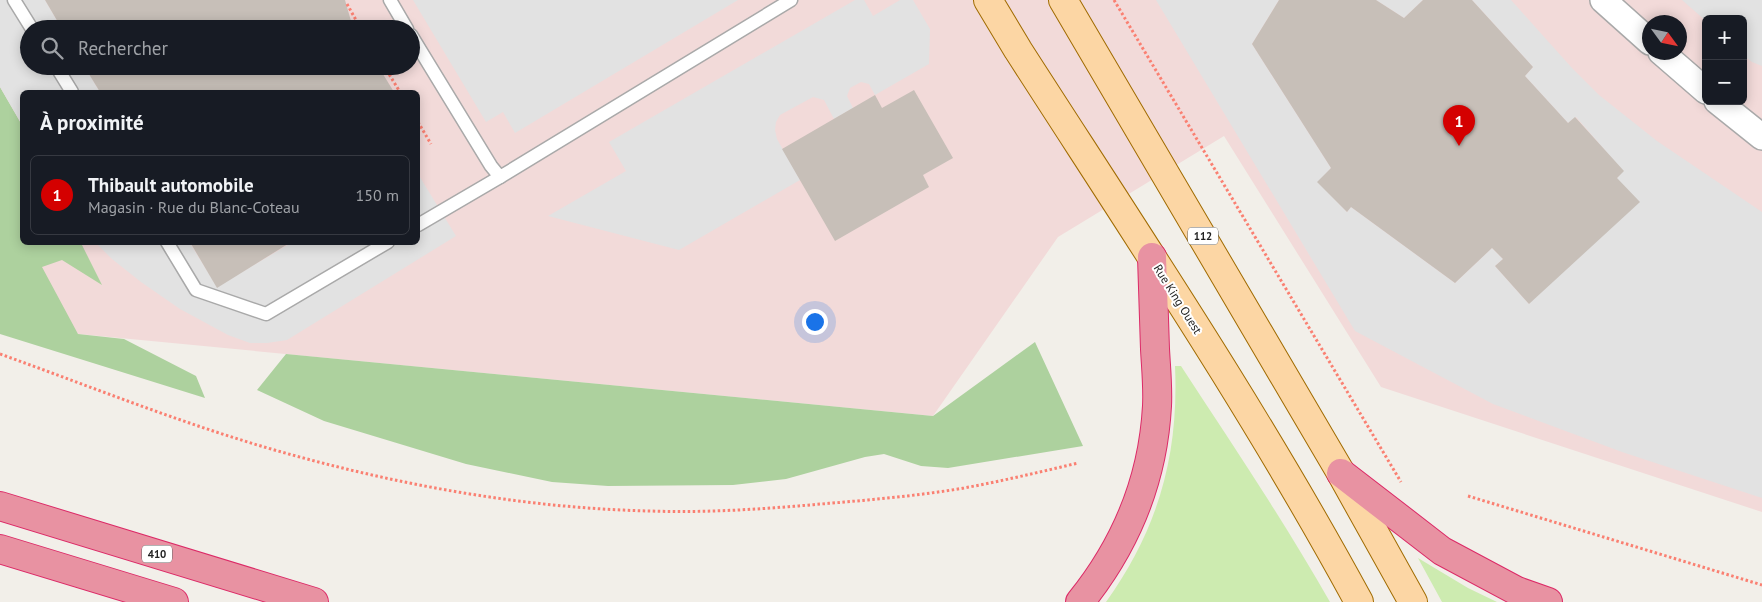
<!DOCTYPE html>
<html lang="fr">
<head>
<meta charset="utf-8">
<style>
	:root { --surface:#171b24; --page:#242831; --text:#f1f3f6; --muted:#9ea1a6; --line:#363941; --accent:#d40000 }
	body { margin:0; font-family:"PT Sans",sans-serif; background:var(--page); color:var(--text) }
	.controls { position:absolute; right:15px; top:15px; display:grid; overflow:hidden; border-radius:8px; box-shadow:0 2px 12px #0003 }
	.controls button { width:45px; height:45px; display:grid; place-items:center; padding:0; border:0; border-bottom:1px solid var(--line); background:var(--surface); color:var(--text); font:25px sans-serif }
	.compass { position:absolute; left:1642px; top:15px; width:45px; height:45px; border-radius:50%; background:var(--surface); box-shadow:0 2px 12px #0003; rotate:123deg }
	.you { position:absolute; left:814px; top:321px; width:18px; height:18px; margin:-12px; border:4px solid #fff; border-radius:50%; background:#1a73e8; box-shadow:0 0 0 8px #1a73e833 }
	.badge { display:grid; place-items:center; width:32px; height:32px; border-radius:50%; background:var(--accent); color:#fff; font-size:16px; font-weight:700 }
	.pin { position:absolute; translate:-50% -41px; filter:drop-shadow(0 1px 2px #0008) }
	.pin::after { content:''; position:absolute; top:26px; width:18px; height:15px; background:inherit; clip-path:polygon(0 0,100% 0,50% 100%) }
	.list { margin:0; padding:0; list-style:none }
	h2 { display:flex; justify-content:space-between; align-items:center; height:65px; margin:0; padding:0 20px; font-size:21px }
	h2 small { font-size:16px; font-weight:400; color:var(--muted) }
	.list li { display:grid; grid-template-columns:32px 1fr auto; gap:15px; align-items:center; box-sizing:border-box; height:80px; margin:0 10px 10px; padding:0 10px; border:1px solid var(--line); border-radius:8px }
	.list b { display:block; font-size:19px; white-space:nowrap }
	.list p { margin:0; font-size:16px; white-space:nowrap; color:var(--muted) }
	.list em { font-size:16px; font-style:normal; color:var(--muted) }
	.icon { flex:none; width:28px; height:28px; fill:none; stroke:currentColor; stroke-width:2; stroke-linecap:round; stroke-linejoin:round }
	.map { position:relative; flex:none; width:1762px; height:602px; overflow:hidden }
	.search { position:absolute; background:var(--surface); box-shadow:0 2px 12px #0003; left:20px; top:20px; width:400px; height:55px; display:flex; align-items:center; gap:12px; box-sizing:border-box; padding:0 18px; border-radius:28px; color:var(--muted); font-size:19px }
	.panel { position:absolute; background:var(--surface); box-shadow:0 2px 12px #0003; left:20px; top:90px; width:400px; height:155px; border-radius:8px }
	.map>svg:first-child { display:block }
	.commercial { fill:#f2dad9; fill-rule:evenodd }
	.grass { fill:#cdebb0 }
	.forest { fill:#add19e }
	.parking { fill:#e2e2e2 }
	.building { fill:#c7bfb8 }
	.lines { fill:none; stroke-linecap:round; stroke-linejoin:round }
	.service-casing { stroke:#a9a9a9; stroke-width:15 }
	.minor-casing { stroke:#a9a9a9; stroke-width:28 }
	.primary-casing { stroke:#a06b00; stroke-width:30 }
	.motorway-casing { stroke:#dc2a67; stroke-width:30 }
	.path { stroke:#fa8072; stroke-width:3; stroke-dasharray:2.5 2.5; stroke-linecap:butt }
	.service { stroke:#fff; stroke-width:12 }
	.minor { stroke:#fff; stroke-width:25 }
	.primary { stroke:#fcd6a4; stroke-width:28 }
	.motorway { stroke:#e892a2; stroke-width:28 }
	.labels { text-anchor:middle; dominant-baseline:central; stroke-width:4; stroke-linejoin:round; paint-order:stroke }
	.shield { fill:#fff; stroke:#646464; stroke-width:1 }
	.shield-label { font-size:11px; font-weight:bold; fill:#222 }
	.street-label { font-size:12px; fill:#222; stroke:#fff }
</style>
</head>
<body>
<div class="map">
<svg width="1762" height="602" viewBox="0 0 1762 602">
	<rect width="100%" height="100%" fill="#f2efe9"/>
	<!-- commercial -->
	<path class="commercial" d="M0 0H1762V512L1381 387 1224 136 1058 237 933 416 78 334 0 289ZM1706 19H1743V101H1706ZM1650 22H1680V52H1650ZM29 29H411V66H29ZM22 92H418V242H22Z"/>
	<!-- grass -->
	<g class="grass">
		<path d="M1175 366H1181C1232 444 1284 521 1330 602H1106C1158 529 1179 456 1175 366Z"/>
		<polygon points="1418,558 1468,588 1497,602 1442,602"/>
	</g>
	<!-- forest -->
	<g class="forest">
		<polygon points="0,87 22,125 22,242 81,243 102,285 62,260 42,267 78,334 124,339 196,376 205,398 0,334"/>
		<polygon points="1035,342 1083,446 948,468 921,466 884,454 865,457 786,479 733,485 608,486 552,482 466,464 324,421 257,390 286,354 933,416"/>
	</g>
	<!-- parking -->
	<g class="parking">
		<polygon points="0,0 45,0 62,29 29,29 29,66 84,66 100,92 22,92 22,125 0,87"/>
		<polygon points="413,0 738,0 515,133 503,112 486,122"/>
		<polygon points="855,0 864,0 873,16 900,0 913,0 930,29 929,64 875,95 869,84 861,82 850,88 847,96 853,108 834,119 824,100 813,97 780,115 776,122 775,130 777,139 800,180 679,250 548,216 626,171 609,142"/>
		<polygon points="1156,0 1279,0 1252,44 1331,168 1318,182 1347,212 1351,207 1455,283 1492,248 1503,259 1495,266 1529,304 1617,178 1623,171 1576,117 1568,123 1525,76 1533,67 1472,0 1511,0 1572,68 1599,95 1657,141 1762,212 1762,498 1622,452 1493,404 1355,331"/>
		<polygon points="1376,0 1423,0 1404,18"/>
		<polygon points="1682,0 1762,0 1762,66 1752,62 1743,55 1743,19 1706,19 1706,21"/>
		<polygon points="418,174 456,236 287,340 267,343 250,343 228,335 180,309 141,282 112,259 96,243 190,243 217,287 291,243 418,242"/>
	</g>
	<!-- building -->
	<g class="building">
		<polygon points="45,0 345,0 351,21 355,29 62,29"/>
		<polygon points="1279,0 1376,0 1404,18 1423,0 1472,0 1533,67 1525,76 1568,123 1575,117 1624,171 1617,178 1640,202 1529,304 1495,266 1503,259 1492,248 1455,283 1351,207 1347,212 1317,182 1331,168 1252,44"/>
		<polygon points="84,66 378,66 394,92 100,92"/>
		<polygon points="914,90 953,158 923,175 929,187 835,241 782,149 875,95 882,108"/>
		<polygon points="190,242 291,242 217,288"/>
	</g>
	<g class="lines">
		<!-- service casing -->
		<g class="service-casing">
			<g id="service">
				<polyline points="14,0 32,29"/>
				<polyline points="390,0 407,29"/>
				<polyline points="411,35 491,166 500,177 791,0"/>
				<polyline points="56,66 72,92"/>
				<polyline points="418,225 500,177"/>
				<polyline points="167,242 196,290 266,314 388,242"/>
			</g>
		</g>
		<!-- minor casing -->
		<g class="minor-casing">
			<g id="minor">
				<polyline points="1603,0 1650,42"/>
				<polyline points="1661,52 1706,91"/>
				<polyline points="1717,101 1762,137"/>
			</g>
		</g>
		<!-- primary casing -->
		<g class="primary-casing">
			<g id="primary">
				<path d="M988 0 1018 50C1135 232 1256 412 1359 602"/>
				<polyline points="1063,0 1341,473 1413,602"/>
			</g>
		</g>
		<!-- motorway casing -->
		<g class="motorway-casing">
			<g id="motorway">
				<polyline points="1341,473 1442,551 1517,591 1548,602"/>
				<polyline points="0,506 314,602"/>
				<polyline points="0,549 174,602"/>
				<path d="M1080 602C1126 545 1153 480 1157 406 1158 387 1156 368 1155 349 1154 319 1153 288 1152 257"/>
			</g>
		</g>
		<!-- path -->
		<g class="path">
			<polyline points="1114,0 1401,482"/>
			<polyline points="347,4 361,29"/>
			<polyline points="384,66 400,92"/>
			<polyline points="418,122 431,144"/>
			<path d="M0 354C92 387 183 424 278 451 398 485 524 508 649 511 707 513 764 509 821 504 869 500 917 496 964 488 1002 481 1040 472 1078 463"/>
			<polyline points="1468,496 1762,585"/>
		</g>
		<!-- service -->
		<use href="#service" class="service"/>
		<!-- minor -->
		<use href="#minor" class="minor"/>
		<!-- primary -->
		<use href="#primary" class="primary"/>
		<!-- motorway -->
		<use href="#motorway" class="motorway"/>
	</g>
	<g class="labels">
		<!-- shield labels -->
		<g class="shield">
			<rect x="1188" y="227.5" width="30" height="17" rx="4"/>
			<rect x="142" y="545.5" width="30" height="17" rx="4"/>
		</g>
		<g class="shield-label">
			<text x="1203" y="236">112</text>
			<text x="157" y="554">410</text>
		</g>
		<!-- street labels -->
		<g class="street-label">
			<text transform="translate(1178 299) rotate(58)">Rue King Ouest</text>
		</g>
	</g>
</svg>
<div class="controls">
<button>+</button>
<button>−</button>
</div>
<svg class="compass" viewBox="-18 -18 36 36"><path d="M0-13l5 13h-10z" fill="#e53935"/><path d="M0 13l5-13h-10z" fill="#9ea1a6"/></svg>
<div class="you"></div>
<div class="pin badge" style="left:1459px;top:146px">1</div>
<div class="search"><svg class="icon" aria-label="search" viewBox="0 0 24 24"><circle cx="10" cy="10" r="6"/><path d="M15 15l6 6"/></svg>Rechercher</div>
<section class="panel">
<h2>À proximité<small></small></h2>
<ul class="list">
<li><span class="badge">1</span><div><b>Thibault automobile</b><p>Magasin · Rue du Blanc-Coteau</p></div><em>150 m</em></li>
</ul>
</section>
</div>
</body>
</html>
